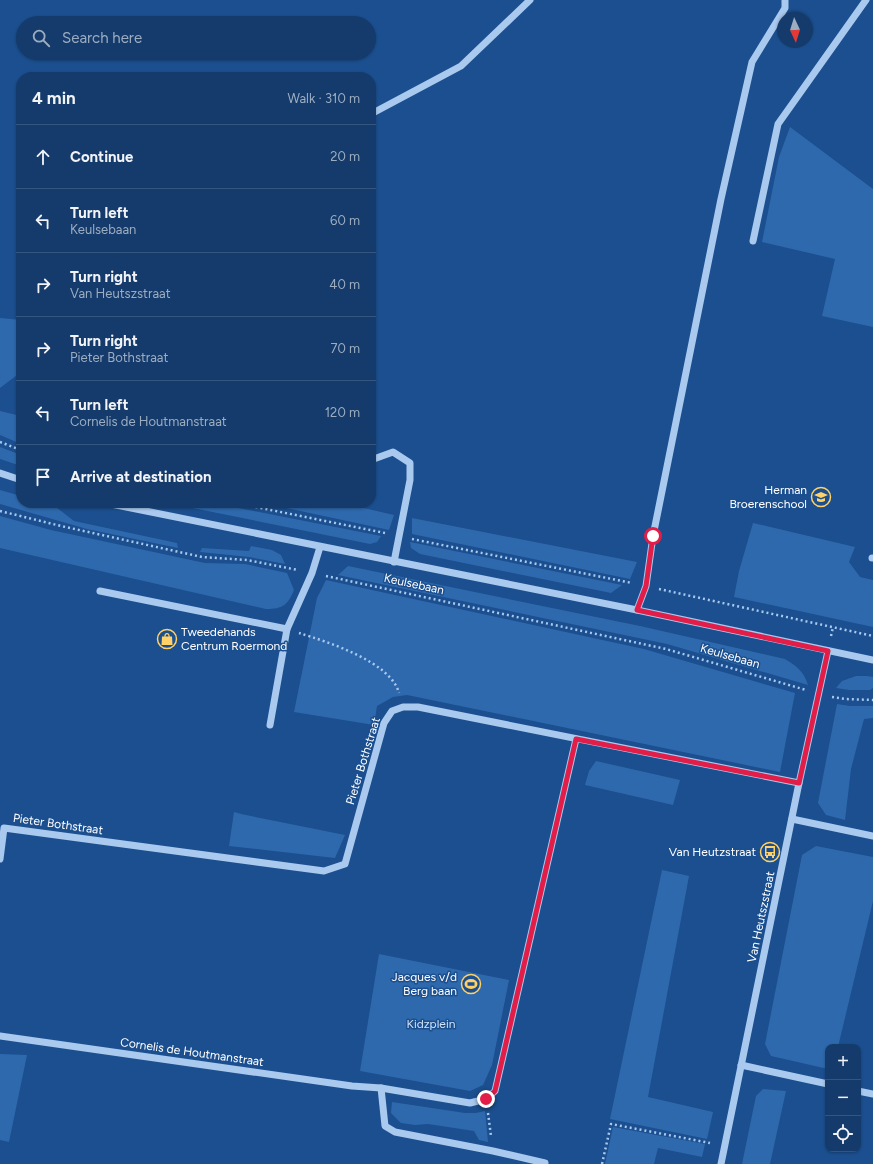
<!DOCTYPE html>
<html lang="en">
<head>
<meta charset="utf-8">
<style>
	:root { --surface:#143b6b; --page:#214673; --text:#f1f3f6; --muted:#9dadc1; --line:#33557e }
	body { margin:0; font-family:Figtree,sans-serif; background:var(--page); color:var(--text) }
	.controls { position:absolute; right:12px; bottom:12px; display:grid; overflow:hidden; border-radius:8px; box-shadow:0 1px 3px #0004 }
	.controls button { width:36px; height:36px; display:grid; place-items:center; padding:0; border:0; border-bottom:1px solid var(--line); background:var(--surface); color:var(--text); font:20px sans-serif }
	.compass { position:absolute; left:777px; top:12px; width:36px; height:36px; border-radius:50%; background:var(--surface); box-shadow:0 1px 3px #0004; rotate:176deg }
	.stop { position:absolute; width:12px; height:12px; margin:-9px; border:3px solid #e11d48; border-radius:50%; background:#fff }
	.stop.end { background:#e11d48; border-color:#fff; box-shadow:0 1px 4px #0008 }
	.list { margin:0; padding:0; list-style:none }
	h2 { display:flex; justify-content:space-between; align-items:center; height:52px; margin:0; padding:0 16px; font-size:17px }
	h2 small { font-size:13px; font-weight:400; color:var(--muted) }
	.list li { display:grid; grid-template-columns:26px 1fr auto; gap:12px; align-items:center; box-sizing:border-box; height:64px; padding:0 16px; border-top:1px solid var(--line) }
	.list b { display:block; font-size:15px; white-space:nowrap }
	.list p { margin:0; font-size:13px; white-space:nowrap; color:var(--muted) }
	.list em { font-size:13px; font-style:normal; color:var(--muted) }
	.icon { flex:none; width:22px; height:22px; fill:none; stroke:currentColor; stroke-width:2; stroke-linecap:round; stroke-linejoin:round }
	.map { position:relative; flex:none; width:873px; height:1164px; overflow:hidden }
	.search { position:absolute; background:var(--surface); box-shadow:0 1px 3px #0004; left:16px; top:16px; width:360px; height:44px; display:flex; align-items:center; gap:10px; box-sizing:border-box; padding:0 14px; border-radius:22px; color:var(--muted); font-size:15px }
	.panel { position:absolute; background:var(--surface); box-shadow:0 1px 3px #0004; left:16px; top:72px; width:360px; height:436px; border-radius:16px }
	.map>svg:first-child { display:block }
	.green { fill:#2e69ad }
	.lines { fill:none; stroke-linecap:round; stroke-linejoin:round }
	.path { stroke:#a9c9ee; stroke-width:2.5; stroke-dasharray:2 3; stroke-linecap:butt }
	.minor { stroke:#a9c9ee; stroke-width:7 }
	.route { stroke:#e11d48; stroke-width:5 }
	.labels { text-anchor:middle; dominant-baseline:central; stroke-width:3; stroke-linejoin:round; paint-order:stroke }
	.poi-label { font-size:12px; fill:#fff; stroke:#1b4f8f; text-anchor:end }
	.street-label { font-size:12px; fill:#fff; stroke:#1b4f8f }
	.park-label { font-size:12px; fill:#cfe3fa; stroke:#1b4f8f }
</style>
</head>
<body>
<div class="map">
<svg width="873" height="1164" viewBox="0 0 873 1164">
	<rect width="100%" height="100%" fill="#1b4f8f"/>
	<!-- green -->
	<g class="green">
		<polygon points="790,127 873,189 873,327 822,316 835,259 762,242 779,157"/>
		<polygon points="0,318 21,320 21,372 0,388"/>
		<polygon points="0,411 21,416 21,444 0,435"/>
		<polygon points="0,447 21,455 21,466 0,459"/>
		<polygon points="0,490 21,496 21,503 47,503 52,504 74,521 177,543 178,548 87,529 0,504"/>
		<polygon points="168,503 213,503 381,536 377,542 370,544"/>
		<polygon points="263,503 342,503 394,515 389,530"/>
		<path d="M0 516 51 530 205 563 245 564 287 573 294 590C288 605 283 609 266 609L0 548Z"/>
		<polygon points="412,518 637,562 630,579 412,534"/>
		<polygon points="753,523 855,547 849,562 860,577 873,580 873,627 734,597 739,571"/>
		<polygon points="410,542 622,585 611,593 420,554 411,548"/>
		<polygon points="251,546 272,550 281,555 285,564 249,557 200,552 202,548 249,551"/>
		<path d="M348 566 640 626 785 659C796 666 804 671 808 685L667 644 338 575Z"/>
		<polygon points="326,580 644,649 795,693 780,772 407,695 393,697 377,706 374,725 294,712 317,598"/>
		<polygon points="856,676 867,676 873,677 873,688 870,690 849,690 836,688 842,681"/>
		<polygon points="837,704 850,706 873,706 873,718 864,719 851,769 845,820 826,815 818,803"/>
		<polygon points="596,761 680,780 673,805 585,785 589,771"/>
		<polygon points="234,812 241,814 345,835 335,858 229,846"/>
		<polygon points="816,846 873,857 873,901 838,1047 828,1047 828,1069 771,1056 765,1044 802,855"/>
		<polygon points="662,870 689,876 648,1097 713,1112 707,1139 610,1119"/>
		<polygon points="379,954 509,980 492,1065 483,1085 470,1091 360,1071"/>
		<polygon points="0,1054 27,1055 9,1142 0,1140"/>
		<polygon points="763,1089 786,1091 770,1164 742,1164 756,1096"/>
		<polygon points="392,1102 465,1113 476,1113 485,1111 488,1142 479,1140 474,1131 428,1124 415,1125 401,1123 391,1113"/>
		<polygon points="613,1127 705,1144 702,1157 658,1148 654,1164 605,1164"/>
	</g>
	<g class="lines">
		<!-- path -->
		<g class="path">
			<polyline points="0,442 21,450"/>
			<polyline points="236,503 385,533"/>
			<polyline points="0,511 61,526 202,557 247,560 298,570"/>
			<polyline points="412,539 632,583"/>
			<polyline points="326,576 666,649 806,690"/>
			<polyline points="659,589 873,636"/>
			<path d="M299 633C328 642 391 662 399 693"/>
			<polyline points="831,636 833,627"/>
			<polyline points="832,697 845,699 873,700"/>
			<polyline points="488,1113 491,1136"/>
			<polyline points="602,1164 611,1124 710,1143"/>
		</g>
		<!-- minor -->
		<g class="minor">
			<polyline points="371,114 461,66 530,0"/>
			<polyline points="753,241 778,124 866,0"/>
			<polyline points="371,460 393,452 410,463 410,480 394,562"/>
			<polyline points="0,473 21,480"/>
			<polyline points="106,503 637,610 873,660"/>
			<polyline points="872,558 873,558"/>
			<polyline points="100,591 287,629"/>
			<polyline points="637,610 646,586 653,536 721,199 752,62 785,8 785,0"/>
			<polyline points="270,725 287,629 312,573 320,547"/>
			<polyline points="792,819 873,836"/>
			<polyline points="0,859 4,828 324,871 345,864 384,723 392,711 403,707 418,707 799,783"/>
			<polyline points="0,1036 352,1086 381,1088 470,1103 486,1099 495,1091 576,739"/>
			<polyline points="741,1065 828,1084"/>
			<polyline points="381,1088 385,1126 395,1132 493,1151 545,1163"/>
			<polyline points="858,1091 873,1094"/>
			<polyline points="721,1164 799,783 828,651"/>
		</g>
	</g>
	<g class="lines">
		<!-- route -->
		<polyline class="route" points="486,1099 495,1091 576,739 799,783 828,651 637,610 646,586 653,536"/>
	</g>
	<!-- icons -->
	<defs>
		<g id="school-ring" transform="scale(1)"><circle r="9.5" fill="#1b4f8f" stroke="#ffd166" stroke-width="1.5"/><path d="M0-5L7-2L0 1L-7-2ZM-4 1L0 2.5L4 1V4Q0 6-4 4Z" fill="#ffd166"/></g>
		<g id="shop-ring" transform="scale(1)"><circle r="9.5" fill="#1b4f8f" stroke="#ffd166" stroke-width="1.5"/><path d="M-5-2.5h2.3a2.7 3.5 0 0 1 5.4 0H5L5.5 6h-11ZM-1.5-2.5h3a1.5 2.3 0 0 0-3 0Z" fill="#ffd166"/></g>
		<g id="bus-ring" transform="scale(1)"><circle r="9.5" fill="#1b4f8f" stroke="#ffd166" stroke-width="1.5"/><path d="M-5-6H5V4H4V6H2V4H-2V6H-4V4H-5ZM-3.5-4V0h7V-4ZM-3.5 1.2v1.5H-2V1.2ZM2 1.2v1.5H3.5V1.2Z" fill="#ffd166"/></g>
		<g id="stadium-ring" transform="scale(1)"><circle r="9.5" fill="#1b4f8f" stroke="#ffd166" stroke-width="1.5"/><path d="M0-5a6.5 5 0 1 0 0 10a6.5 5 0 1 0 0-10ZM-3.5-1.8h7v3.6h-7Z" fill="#ffd166"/></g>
	</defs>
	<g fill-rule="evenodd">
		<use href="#school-ring" x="821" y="497"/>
		<use href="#shop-ring" x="167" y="639"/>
		<use href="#bus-ring" x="770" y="852"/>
		<use href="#stadium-ring" x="471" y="984"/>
	</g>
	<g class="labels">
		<!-- poi labels -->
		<g class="poi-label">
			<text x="807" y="490">Herman<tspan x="807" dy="14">Broerenschool</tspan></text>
			<text x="181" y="632" text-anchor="start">Tweedehands<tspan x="181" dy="14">Centrum Roermond</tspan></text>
			<text x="756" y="852">Van Heutzstraat</text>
			<text x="457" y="977">Jacques v/d<tspan x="457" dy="14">Berg baan</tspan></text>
		</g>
		<!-- street labels -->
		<g class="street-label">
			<text transform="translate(414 584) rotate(12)">Keulsebaan</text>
			<text transform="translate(730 656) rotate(16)">Keulsebaan</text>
			<text transform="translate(363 761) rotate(-73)">Pieter Bothstraat</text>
			<text transform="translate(58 824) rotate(8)">Pieter Bothstraat</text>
			<text transform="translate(761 917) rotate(-78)">Van Heutszstraat</text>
			<text transform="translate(192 1052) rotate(8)">Cornelis de Houtmanstraat</text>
		</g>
		<!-- park labels -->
		<g class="park-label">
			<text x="431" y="1024">Kidzplein</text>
		</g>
	</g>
</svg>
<div class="controls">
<button>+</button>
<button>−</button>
<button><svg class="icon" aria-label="locate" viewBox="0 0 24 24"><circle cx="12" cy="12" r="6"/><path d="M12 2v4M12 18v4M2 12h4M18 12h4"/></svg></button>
</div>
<svg class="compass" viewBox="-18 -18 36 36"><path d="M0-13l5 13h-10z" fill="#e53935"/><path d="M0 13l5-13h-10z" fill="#9dadc1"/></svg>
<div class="stop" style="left:653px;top:536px"></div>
<div class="stop end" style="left:486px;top:1099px"></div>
<div class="search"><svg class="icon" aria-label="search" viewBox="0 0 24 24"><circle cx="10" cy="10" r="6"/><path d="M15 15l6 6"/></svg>Search here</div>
<section class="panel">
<h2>4 min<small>Walk · 310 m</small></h2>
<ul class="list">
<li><svg class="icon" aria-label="ahead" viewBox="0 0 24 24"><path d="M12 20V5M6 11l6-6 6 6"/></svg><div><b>Continue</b></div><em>20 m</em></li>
<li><svg class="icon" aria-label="left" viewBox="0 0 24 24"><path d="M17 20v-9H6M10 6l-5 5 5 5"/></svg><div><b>Turn left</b><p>Keulsebaan</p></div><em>60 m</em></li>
<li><svg class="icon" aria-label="right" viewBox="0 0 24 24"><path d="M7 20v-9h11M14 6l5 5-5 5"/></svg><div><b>Turn right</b><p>Van Heutszstraat</p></div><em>40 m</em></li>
<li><svg class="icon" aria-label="right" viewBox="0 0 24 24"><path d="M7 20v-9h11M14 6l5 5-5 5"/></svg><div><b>Turn right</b><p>Pieter Bothstraat</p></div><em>70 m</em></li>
<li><svg class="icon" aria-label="left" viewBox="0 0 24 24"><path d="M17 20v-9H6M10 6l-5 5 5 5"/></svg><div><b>Turn left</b><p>Cornelis de Houtmanstraat</p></div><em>120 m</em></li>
<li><svg class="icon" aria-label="arrive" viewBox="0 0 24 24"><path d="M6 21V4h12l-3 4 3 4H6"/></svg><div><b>Arrive at destination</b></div></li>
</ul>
</section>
</div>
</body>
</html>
